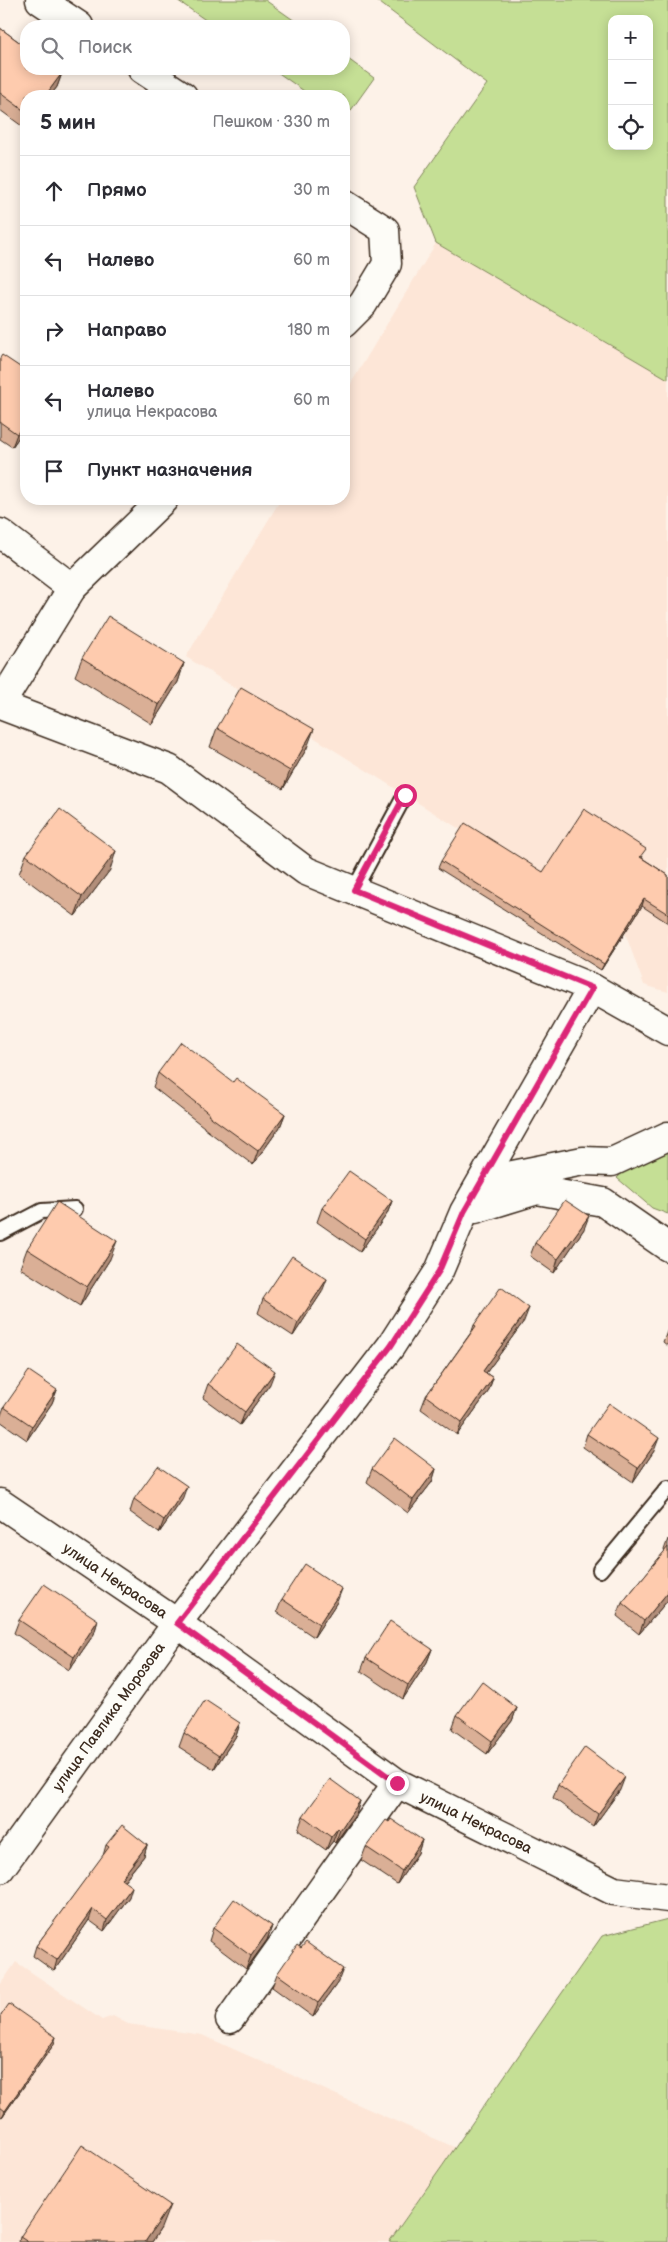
<!DOCTYPE html>
<html lang="ru">
<head>
<meta charset="utf-8">
<style>
	:root { --surface:#fff; --page:#f2f2f3; --text:#2b2b33; --muted:#7c7c81; --line:#e1e1e2 }
	body { margin:0; font-family:"Balsamiq Sans",sans-serif; background:var(--page); color:var(--text) }
	.controls { position:absolute; right:15px; top:15px; display:grid; overflow:hidden; border-radius:10px; box-shadow:0 2px 12px #0003 }
	.controls button { width:45px; height:45px; display:grid; place-items:center; padding:0; border:0; border-bottom:1px solid var(--line); background:var(--surface); color:var(--text); font:25px sans-serif }
	.stop { position:absolute; width:15px; height:15px; margin:-11px; border:4px solid #db2777; border-radius:50%; background:#fff }
	.stop.end { background:#db2777; border-color:#fff; box-shadow:0 1px 5px #0008 }
	.list { margin:0; padding:0; list-style:none }
	h2 { display:flex; justify-content:space-between; align-items:center; height:65px; margin:0; padding:0 20px; font-size:21px }
	h2 small { font-size:16px; font-weight:400; color:var(--muted) }
	.list li { display:grid; grid-template-columns:32px 1fr auto; gap:15px; align-items:center; box-sizing:border-box; height:70px; padding:0 20px; border-top:1px solid var(--line) }
	.list b { display:block; font-size:19px; white-space:nowrap }
	.list p { margin:0; font-size:16px; white-space:nowrap; color:var(--muted) }
	.list em { font-size:16px; font-style:normal; color:var(--muted) }
	.icon { flex:none; width:28px; height:28px; fill:none; stroke:currentColor; stroke-width:2; stroke-linecap:round; stroke-linejoin:round }
	.map { position:relative; flex:none; width:668px; height:2242px; overflow:hidden }
	.search { position:absolute; background:var(--surface); box-shadow:0 2px 12px #0003; left:20px; top:20px; width:330px; height:55px; display:flex; align-items:center; gap:12px; box-sizing:border-box; padding:0 18px; border-radius:20px; color:var(--muted); font-size:19px }
	.panel { position:absolute; background:var(--surface); box-shadow:0 2px 12px #0003; left:20px; top:90px; width:330px; height:415px; border-radius:20px }
	.map>svg:first-child { display:block }
	.built { fill:#fde6d7 }
	.green { fill:#c5df95; stroke:#80845a; fill-rule:evenodd }
	.lines { fill:none; stroke-linecap:round; stroke-linejoin:round }
	.service-casing { stroke:#3b2a1e; stroke-width:18 }
	.minor-casing { stroke:#3b2a1e; stroke-width:31 }
	.service { stroke:#fdfcf7; stroke-width:14 }
	.minor { stroke:#fdfcf7; stroke-width:28 }
	.wall { fill:#daaf96; stroke:#3b2a1e }
	.shaded-wall { fill:#b28e7a; stroke:#3b2a1e }
	.building { fill:#fecbae; stroke:#3b2a1e }
	.route { stroke:#db2777; stroke-width:6 }
	.labels { text-anchor:middle; dominant-baseline:central; stroke-width:4.5; stroke-linejoin:round; paint-order:stroke }
	.street-label { font-size:15px; fill:#3b2a1e; stroke:#fdfcf7 }
</style>
</head>
<body>
<div class="map">
<svg width="668" height="2242" viewBox="0 0 668 2242">
	<rect width="100%" height="100%" fill="#fdf2e8"/>
	<filter id="ink" filterUnits="userSpaceOnUse"><feTurbulence type="fractalNoise" baseFrequency=".02" numOctaves="2"/><feDisplacementMap in="SourceGraphic" scale="10" xChannelSelector="R" yChannelSelector="G"/><feConvolveMatrix kernelMatrix="1 2 1 2 8 2 1 2 1" color-interpolation-filters="sRGB"/></filter>
	<g filter="url(#ink)">
		<!-- built -->
		<g class="built">
			<polygon points="436,243 668,379 668,992 644,985 625,933 186,657 281,499 344,499 344,395"/>
			<polygon points="16,1962 102,2020 113,2016 128,2024 202,2035 456,2148 389,2242 0,2242 0,1985"/>
		</g>
		<!-- green -->
		<g class="green">
			<polygon points="177,0 265,0 302,26 214,26"/>
			<path d="M376 0H668V379L436 243 414 187 487 84ZM612 19H649V146H612Z"/>
			<polygon points="344,56 374,78 344,120 344,96 311,96 273,69 344,69"/>
			<polygon points="668,1148 668,1214 652,1208 617,1178 638,1158"/>
			<path d="M668 1919V2242H389C461 2141 530 2037 602 1936Z"/>
		</g>
		<g class="lines">
			<!-- service casing -->
			<g class="service-casing">
				<g id="service">
					<polyline points="354,890 405,795"/>
					<polyline points="0,1233 42,1211 75,1209"/>
					<polyline points="600,1570 668,1488"/>
				</g>
			</g>
			<!-- minor casing -->
			<g class="minor-casing">
				<g id="minor">
					<polyline points="40,0 79,26"/>
					<polyline points="142,69 183,96"/>
					<polyline points="344,204 385,230 387,264 363,304 344,323"/>
					<polyline points="0,533 72,588"/>
					<polyline points="0,705 169,769 306,871 592,988 668,1031"/>
					<polyline points="0,705 72,588 164,499"/>
					<polyline points="477,1202 508,1176 583,1161 612,1162 668,1136"/>
					<polyline points="475,1209 537,1190 603,1202 668,1247"/>
					<polyline points="0,1503 177,1623 397,1783 614,1891 668,1898"/>
					<polyline points="0,1869 177,1623 391,1346 439,1271 464,1212 592,988"/>
					<polyline points="230,2019 397,1783"/>
				</g>
			</g>
			<!-- service -->
			<use href="#service" class="service"/>
			<!-- minor -->
			<use href="#minor" class="minor"/>
		</g>
		<!-- wall -->
		<g class="wall">
			<polygon points="0,28 62,73 57,87 50,96 26,96 26,129 0,110"/>
			<polygon points="0,358 26,371 26,427 12,447 0,439"/>
			<polygon points="82,658 184,663 178,682 152,724 75,676"/>
			<polygon points="217,728 307,748 283,789 210,747"/>
			<polygon points="26,855 110,870 75,916 19,874"/>
			<polygon points="643,856 642,858 668,875 668,923 642,906 601,970 438,868 441,861 543,872"/>
			<polygon points="158,1073 233,1082 285,1114 280,1127 253,1165 204,1128 204,1127 153,1087"/>
			<polygon points="392,1201 387,1214 360,1252 317,1222 322,1208"/>
			<polygon points="584,1229 554,1273 530,1256 535,1243"/>
			<polygon points="27,1249 110,1259 80,1306 20,1268"/>
			<polygon points="322,1292 293,1336 258,1313 263,1299"/>
			<polygon points="524,1321 486,1373 493,1378 488,1392 457,1435 421,1409 426,1396 472,1331 474,1325"/>
			<polygon points="668,1329 668,1346 663,1342"/>
			<polygon points="208,1384 270,1384 240,1425 203,1398"/>
			<polygon points="57,1390 52,1403 27,1440 0,1421 0,1418 4,1407"/>
			<polygon points="587,1434 654,1451 633,1482 583,1447"/>
			<polygon points="372,1469 436,1469 432,1482 408,1513 367,1482"/>
			<polygon points="134,1499 182,1500 159,1533 130,1512"/>
			<polygon points="668,1539 668,1600 639,1634 617,1616 622,1603 665,1551 664,1550"/>
			<polygon points="282,1599 337,1602 314,1637 277,1612"/>
			<polygon points="19,1620 98,1620 94,1634 69,1670 14,1633"/>
			<polygon points="432,1649 427,1662 403,1699 361,1671 366,1658"/>
			<polygon points="517,1708 512,1721 487,1754 452,1729 457,1715"/>
			<polygon points="240,1723 236,1736 214,1769 179,1747 184,1733"/>
			<polygon points="558,1785 620,1790 593,1827 553,1798"/>
			<polygon points="360,1801 356,1814 335,1843 333,1841 326,1850 298,1830 303,1816"/>
			<polygon points="389,1822 422,1840 418,1853 397,1884 361,1860 366,1847"/>
			<polygon points="106,1845 147,1845 144,1856 124,1881 129,1897 104,1931 89,1920 54,1971 33,1956 36,1946 103,1856"/>
			<polygon points="272,1926 267,1940 246,1969 209,1941 213,1928"/>
			<polygon points="277,1974 338,1982 313,2017 272,1987"/>
			<polygon points="0,2017 54,2044 2,2117 0,2116"/>
			<polygon points="161,2228 152,2242 19,2242 20,2237"/>
		</g>
		<!-- shaded-wall -->
		<g class="shaded-wall">
			<polygon points="62,73 57,87 50,96 45,96"/>
			<polygon points="26,421 26,427 12,447 17,434"/>
			<polygon points="184,663 178,682 152,724 159,705"/>
			<polygon points="314,729 307,748 283,789 290,771"/>
			<polygon points="116,851 110,870 75,916 82,897"/>
			<polygon points="644,899 642,906 601,970 604,964"/>
			<polygon points="285,1114 280,1127 253,1165 258,1151"/>
			<polygon points="392,1201 387,1214 360,1252 365,1239"/>
			<polygon points="589,1216 584,1229 554,1273 558,1259"/>
			<polygon points="117,1241 110,1259 80,1306 87,1287"/>
			<polygon points="327,1279 322,1292 293,1336 298,1323"/>
			<polygon points="529,1308 524,1321 478,1384 483,1371"/>
			<polygon points="275,1371 270,1384 240,1425 245,1412"/>
			<polygon points="493,1378 488,1392 457,1435 462,1422"/>
			<polygon points="57,1390 52,1403 27,1440 32,1426"/>
			<polygon points="659,1438 654,1451 633,1482 638,1468"/>
			<polygon points="436,1469 432,1482 408,1513 413,1500"/>
			<polygon points="187,1486 182,1500 159,1533 164,1520"/>
			<polygon points="342,1589 337,1602 314,1637 319,1624"/>
			<polygon points="668,1592 668,1600 639,1634 644,1621"/>
			<polygon points="98,1620 94,1634 69,1670 74,1657"/>
			<polygon points="432,1649 427,1662 403,1699 408,1685"/>
			<polygon points="517,1708 512,1721 487,1754 492,1741"/>
			<polygon points="240,1723 236,1736 214,1769 219,1756"/>
			<polygon points="625,1777 620,1790 593,1827 598,1814"/>
			<polygon points="360,1801 356,1814 335,1843 340,1830"/>
			<polygon points="338,1828 333,1841 326,1850 331,1837"/>
			<polygon points="422,1840 418,1853 397,1884 402,1871"/>
			<polygon points="147,1845 144,1856 117,1889 121,1879"/>
			<polygon points="132,1887 129,1897 104,1931 107,1920"/>
			<polygon points="93,1909 89,1920 54,1971 57,1960"/>
			<polygon points="272,1926 267,1940 246,1969 251,1956"/>
			<polygon points="343,1969 338,1982 313,2017 318,2003"/>
			<polygon points="56,2037 54,2044 2,2117 5,2111"/>
			<polygon points="170,2205 161,2228 152,2242 145,2242"/>
		</g>
		<!-- building -->
		<g class="building">
			<polygon points="0,28 26,47 26,69 56,69 62,73 45,96 26,96 26,112 0,93"/>
			<polygon points="2,355 26,371 26,421 17,434 0,422 0,358"/>
			<polygon points="108,616 184,663 159,705 82,658"/>
			<polygon points="241,687 314,729 290,771 217,728"/>
			<polygon points="60,809 116,851 82,897 26,855"/>
			<polygon points="584,809 646,849 640,857 668,875 668,914 644,899 604,964 441,861 465,823 543,872"/>
			<polygon points="181,1042 233,1082 236,1078 285,1114 258,1151 208,1115 210,1114 158,1073"/>
			<polygon points="349,1171 392,1201 365,1239 322,1208"/>
			<polygon points="565,1200 589,1216 558,1259 535,1243"/>
			<polygon points="57,1202 117,1241 87,1287 27,1249"/>
			<polygon points="292,1256 327,1279 298,1323 263,1299"/>
			<polygon points="501,1287 529,1308 483,1371 493,1378 462,1422 426,1396 476,1326 474,1325"/>
			<polygon points="237,1344 275,1371 245,1412 208,1384"/>
			<polygon points="29,1371 57,1390 32,1426 4,1407"/>
			<polygon points="609,1403 659,1438 638,1468 587,1434"/>
			<polygon points="395,1438 436,1469 413,1500 372,1469"/>
			<polygon points="158,1466 187,1486 164,1520 134,1499"/>
			<polygon points="668,1547 668,1592 644,1621 622,1603"/>
			<polygon points="305,1564 342,1589 319,1624 282,1599"/>
			<polygon points="44,1584 98,1620 74,1657 19,1620"/>
			<polygon points="390,1621 432,1649 408,1685 366,1658"/>
			<polygon points="482,1681 517,1708 492,1741 457,1715"/>
			<polygon points="205,1700 240,1723 219,1756 184,1733"/>
			<polygon points="585,1747 625,1777 598,1814 558,1785"/>
			<polygon points="330,1779 360,1801 340,1830 338,1828 331,1837 303,1816"/>
			<polygon points="391,1819 422,1840 402,1871 366,1847 386,1820 389,1822"/>
			<polygon points="122,1825 147,1845 121,1879 132,1887 107,1920 93,1909 57,1960 36,1946 109,1847 106,1845"/>
			<polygon points="234,1899 272,1926 251,1956 213,1928"/>
			<polygon points="306,1942 343,1969 318,2003 277,1974 297,1945 301,1948"/>
			<polygon points="9,2004 56,2037 5,2111 0,2107 0,2017"/>
			<polygon points="82,2145 170,2205 145,2242 28,2242 20,2237"/>
		</g>
	</g>
	<g class="lines" filter="url(#ink)">
		<!-- route -->
		<polyline class="route" points="397,1783 177,1623 391,1346 439,1271 464,1212 592,988 354,890 405,795"/>
	</g>
	<g class="labels">
		<!-- street labels -->
		<g class="street-label">
			<text transform="translate(115 1581) rotate(34)">улица Некрасова</text>
			<text transform="translate(109 1717) rotate(-54)">улица Павлика Морозова</text>
			<text transform="translate(476 1823) rotate(26)">улица Некрасова</text>
		</g>
	</g>
</svg>
<div class="controls">
<button>+</button>
<button>−</button>
<button><svg class="icon" aria-label="locate" viewBox="0 0 24 24"><circle cx="12" cy="12" r="6"/><path d="M12 2v4M12 18v4M2 12h4M18 12h4"/></svg></button>
</div>
<div class="stop" style="left:405px;top:795px"></div>
<div class="stop end" style="left:397px;top:1783px"></div>
<div class="search"><svg class="icon" aria-label="search" viewBox="0 0 24 24"><circle cx="10" cy="10" r="6"/><path d="M15 15l6 6"/></svg>Поиск</div>
<section class="panel">
<h2>5 мин<small>Пешком · 330 m</small></h2>
<ul class="list">
<li><svg class="icon" aria-label="ahead" viewBox="0 0 24 24"><path d="M12 20V5M6 11l6-6 6 6"/></svg><div><b>Прямо</b></div><em>30 m</em></li>
<li><svg class="icon" aria-label="left" viewBox="0 0 24 24"><path d="M17 20v-9H6M10 6l-5 5 5 5"/></svg><div><b>Налево</b></div><em>60 m</em></li>
<li><svg class="icon" aria-label="right" viewBox="0 0 24 24"><path d="M7 20v-9h11M14 6l5 5-5 5"/></svg><div><b>Направо</b></div><em>180 m</em></li>
<li><svg class="icon" aria-label="left" viewBox="0 0 24 24"><path d="M17 20v-9H6M10 6l-5 5 5 5"/></svg><div><b>Налево</b><p>улица Некрасова</p></div><em>60 m</em></li>
<li><svg class="icon" aria-label="arrive" viewBox="0 0 24 24"><path d="M6 21V4h12l-3 4 3 4H6"/></svg><div><b>Пункт назначения</b></div></li>
</ul>
</section>
</div>
</body>
</html>
